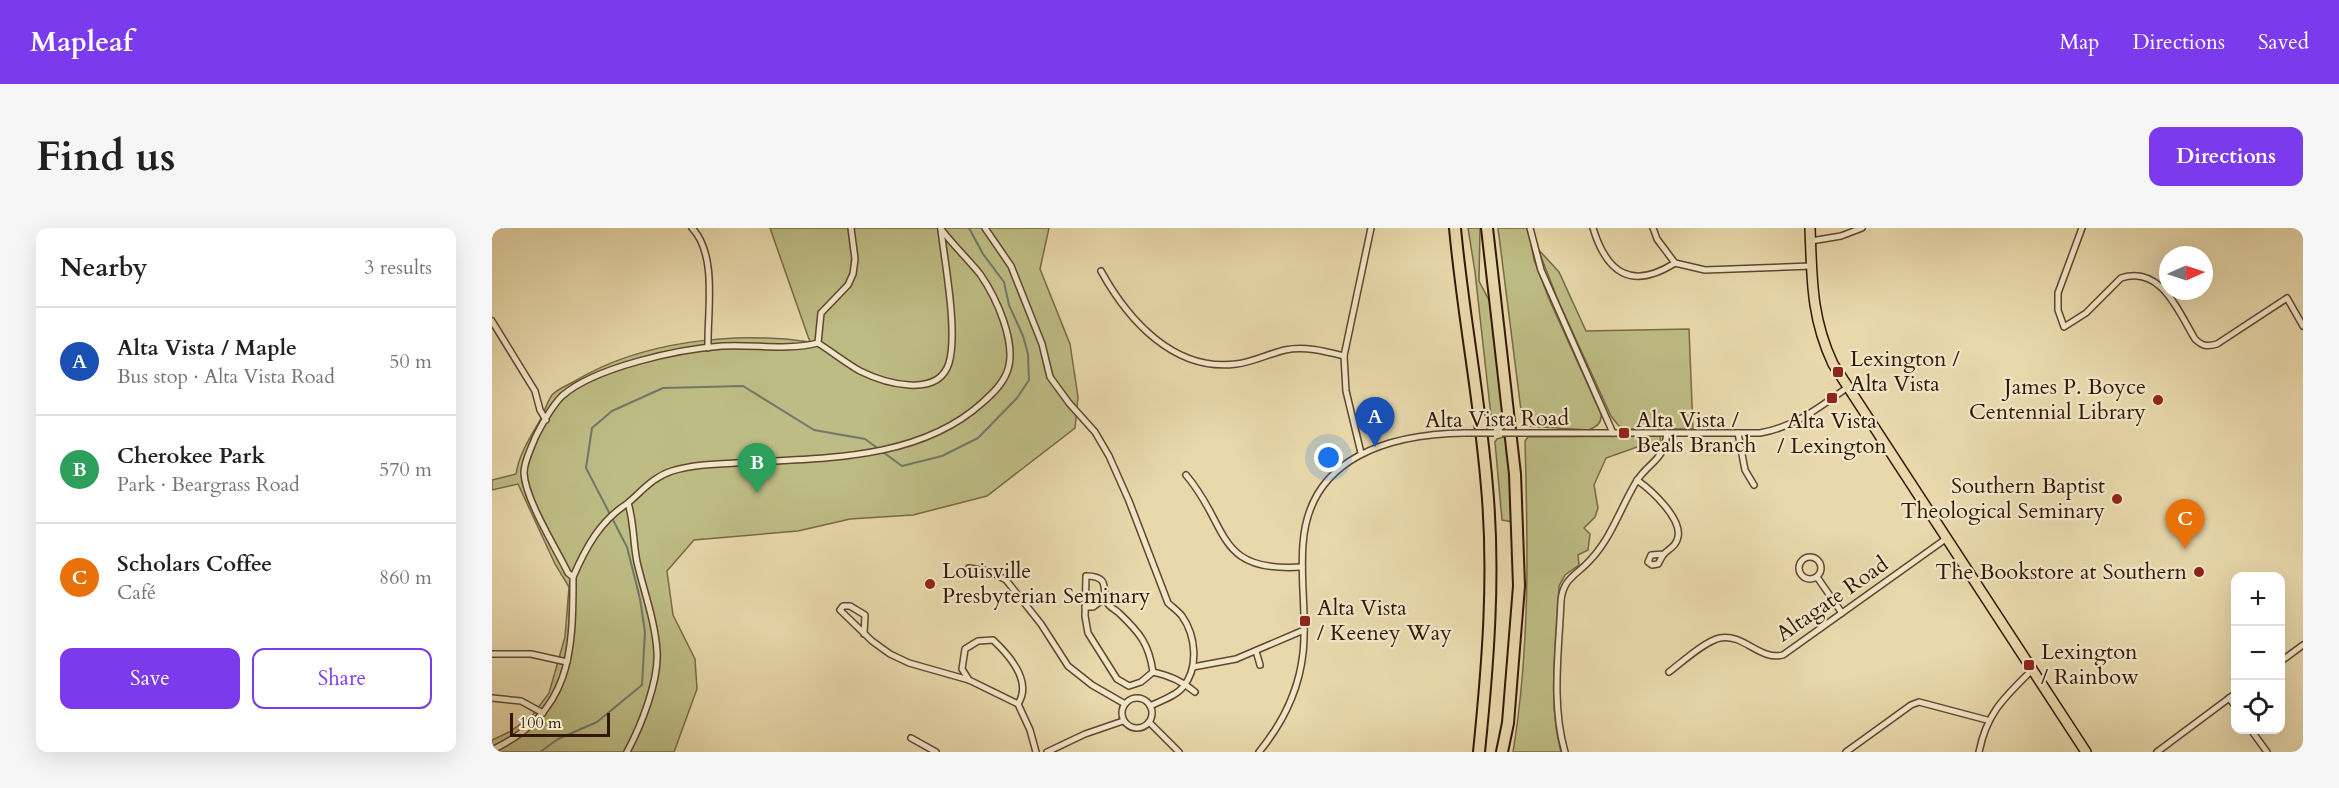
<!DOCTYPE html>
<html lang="en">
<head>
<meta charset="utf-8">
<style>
	:root { --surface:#fff; --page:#f6f6f6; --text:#202124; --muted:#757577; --line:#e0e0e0; --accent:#7c3aed }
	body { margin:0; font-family:Cardo,serif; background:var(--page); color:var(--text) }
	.controls { position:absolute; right:18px; bottom:18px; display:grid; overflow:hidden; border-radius:12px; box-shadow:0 6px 24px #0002 }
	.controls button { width:54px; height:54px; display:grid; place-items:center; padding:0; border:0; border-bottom:2px solid var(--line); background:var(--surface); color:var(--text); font:30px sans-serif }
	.compass { position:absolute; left:1667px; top:18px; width:54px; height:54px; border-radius:50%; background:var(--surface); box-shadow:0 6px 24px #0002; rotate:87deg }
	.scale { position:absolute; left:18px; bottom:15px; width:100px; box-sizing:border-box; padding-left:6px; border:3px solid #341606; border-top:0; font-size:16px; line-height:21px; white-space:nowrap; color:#341606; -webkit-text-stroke:4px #f0e6c8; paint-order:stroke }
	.you { position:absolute; left:837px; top:230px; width:21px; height:21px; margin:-15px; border:4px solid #fff; border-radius:50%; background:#1a73e8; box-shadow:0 0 0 9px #1a73e833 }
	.badge { display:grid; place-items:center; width:39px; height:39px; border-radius:50%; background:var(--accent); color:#fff; font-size:20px; font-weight:700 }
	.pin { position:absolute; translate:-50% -50px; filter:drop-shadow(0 2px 3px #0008) }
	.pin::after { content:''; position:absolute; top:32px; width:21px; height:18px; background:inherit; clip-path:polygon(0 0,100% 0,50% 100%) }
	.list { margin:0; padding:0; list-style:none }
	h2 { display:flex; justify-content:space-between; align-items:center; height:78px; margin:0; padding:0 24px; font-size:26px }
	h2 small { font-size:20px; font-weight:400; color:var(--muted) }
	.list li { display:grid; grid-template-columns:39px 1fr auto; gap:18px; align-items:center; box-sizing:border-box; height:108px; padding:0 24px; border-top:2px solid var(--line) }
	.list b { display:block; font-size:22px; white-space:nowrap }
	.list p { margin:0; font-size:20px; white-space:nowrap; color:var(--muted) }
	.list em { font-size:20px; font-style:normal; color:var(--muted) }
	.actions { display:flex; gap:12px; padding:18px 24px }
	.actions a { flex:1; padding:14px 0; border:2px solid var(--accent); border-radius:12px; text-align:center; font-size:21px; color:var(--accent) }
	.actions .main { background:var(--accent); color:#fff }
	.icon { flex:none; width:33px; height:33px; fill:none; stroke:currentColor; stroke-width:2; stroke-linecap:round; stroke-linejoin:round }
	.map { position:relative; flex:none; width:1811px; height:524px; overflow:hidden; border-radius:12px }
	header { display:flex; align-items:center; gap:36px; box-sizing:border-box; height:84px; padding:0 30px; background:var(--accent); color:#fff }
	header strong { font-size:28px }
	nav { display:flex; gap:33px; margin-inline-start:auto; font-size:21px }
	.intro { display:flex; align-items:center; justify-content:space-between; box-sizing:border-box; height:144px; padding:0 36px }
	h1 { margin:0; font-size:42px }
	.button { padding:15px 27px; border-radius:12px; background:var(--accent); color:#fff; font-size:21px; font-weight:700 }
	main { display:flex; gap:36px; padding:0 36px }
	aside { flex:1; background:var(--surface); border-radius:12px; box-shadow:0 6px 24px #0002 }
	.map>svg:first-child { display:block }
	.green { fill:#bdbc84; stroke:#786945; stroke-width:1.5 }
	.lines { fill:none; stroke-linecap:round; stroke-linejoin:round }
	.stream { stroke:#70786b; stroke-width:2 }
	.minor-casing { stroke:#61462f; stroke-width:8 }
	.primary-casing { stroke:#341606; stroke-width:12 }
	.motorway-casing { stroke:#341606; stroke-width:14 }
	.minor { stroke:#f0e6c8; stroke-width:5 }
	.primary { stroke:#e8d8ab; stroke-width:9 }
	.motorway { stroke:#e8d8ab; stroke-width:10 }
	.minor-bridge-casing { stroke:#61462f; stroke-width:8; stroke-linecap:butt }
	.minor-bridge { stroke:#f0e6c8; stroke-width:5 }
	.poi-dot { fill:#8f2418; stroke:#f0e6c8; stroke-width:2 }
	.labels { text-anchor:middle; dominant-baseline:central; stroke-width:4.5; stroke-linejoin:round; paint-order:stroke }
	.poi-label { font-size:22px; fill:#341606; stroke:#f0e6c8; text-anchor:start }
	.street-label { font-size:22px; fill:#341606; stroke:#f0e6c8 }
</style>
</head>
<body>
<header>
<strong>Mapleaf</strong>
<nav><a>Map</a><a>Directions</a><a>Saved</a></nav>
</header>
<div class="intro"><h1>Find us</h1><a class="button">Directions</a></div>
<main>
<aside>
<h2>Nearby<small>3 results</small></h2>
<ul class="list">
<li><span class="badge" style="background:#1a4fb4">A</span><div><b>Alta Vista / Maple</b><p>Bus stop · Alta Vista Road</p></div><em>50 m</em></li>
<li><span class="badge" style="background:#2e9e5b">B</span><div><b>Cherokee Park</b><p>Park · Beargrass Road</p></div><em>570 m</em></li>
<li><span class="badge" style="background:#e8710a">C</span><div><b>Scholars Coffee</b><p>Café</p></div><em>860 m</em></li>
</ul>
<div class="actions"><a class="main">Save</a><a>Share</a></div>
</aside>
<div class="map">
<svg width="1811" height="524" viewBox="0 0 1811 524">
	<rect width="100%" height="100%" fill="#e8d8ab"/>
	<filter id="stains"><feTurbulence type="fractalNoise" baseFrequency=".00333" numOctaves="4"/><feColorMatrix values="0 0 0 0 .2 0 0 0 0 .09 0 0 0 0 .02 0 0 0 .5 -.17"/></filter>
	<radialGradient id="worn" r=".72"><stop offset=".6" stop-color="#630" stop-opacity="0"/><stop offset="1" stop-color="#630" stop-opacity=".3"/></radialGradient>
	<!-- green -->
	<g class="green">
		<path d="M278 0H557L548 41 578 116 586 169 583 200 495 268 421 287 358 291 306 303 202 312 175 343 181 387 203 431 205 461 182 524H0V512L17 504 40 488 57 465 73 409 77 359 63 336 26 256 0 262V252L24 246C27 226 38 210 48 192 52 185 55 174 60 167 65 161 76 157 83 153 149 113 243 103 318 114Z"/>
		<polygon points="976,0 988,0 987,53 998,74 1014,196 1000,197 983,44"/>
		<path d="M1006 0H1036L1042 32 1057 71 1109 186C1110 195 1105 198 1097 202L1031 198Z"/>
		<polygon points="1046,21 1067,44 1094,103 1197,101 1201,201 1138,201 1127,198 1119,188 1066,72"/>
		<path d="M1168 208 1170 219H1145L1114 230 1102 257 1106 280 1103 289 1092 300 1098 306 1096 322 1086 327 1087 337 1073 347 1067 358C1065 410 1055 474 1069 524H1021C1038 421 1036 317 1033 213L1036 209Z"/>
		<polygon points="1012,209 1015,211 1021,294 1010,292 1003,214 1005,211"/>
	</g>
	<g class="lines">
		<!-- stream -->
		<polyline class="stream" points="48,524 66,511 105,494 150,457 153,404 148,371 135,319 94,240 100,200 120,183 171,160 251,158 322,202 373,211 410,238 450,228 486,210 525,170 537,152 536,126 531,108 517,77 512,54 491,26 477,0"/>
		<!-- minor casing -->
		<g class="minor-casing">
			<g id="minor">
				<path d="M200 0C226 27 215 85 216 120"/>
				<path d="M359 0 363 31 361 46 356 57 329 85 326 115C340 124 354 135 368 143 392 155 446 171 457 135 466 104 453 36 449 2"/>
				<path d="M493 0 519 38 550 116 558 149 577 175 603 204 617 228 637 273 676 375C680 379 686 383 690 388 704 408 707 440 691 459 684 468 668 473 658 478"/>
				<polyline points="1038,0 1049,42 1121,205"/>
				<path d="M1101 0C1115 46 1140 62 1183 35"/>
				<polyline points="1161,0 1165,11 1183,35 1213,42 1320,38"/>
				<path d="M1590 0 1566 65V82L1572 99 1594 85 1629 50C1669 37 1686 83 1703 111 1710 118 1715 119 1725 116L1795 70 1811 98"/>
				<polyline points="1319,13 1349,8 1370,0"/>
				<path d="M609 43C636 92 682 144 744 136 761 134 776 126 793 122 813 118 832 123 852 128"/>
				<polyline points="0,93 43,163 48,182 54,192"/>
				<path d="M1034 205H1268C1303 199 1328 179 1356 159"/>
				<polyline points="1246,205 1253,242 1262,257"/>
				<polyline points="869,225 854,163 852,128 879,0"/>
				<path d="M694 247C738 298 722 345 810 339"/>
				<path d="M1145 252C1159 262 1190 290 1186 309 1184 319 1176 321 1171 327 1169 330 1168 333 1166 336L1160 337 1156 334 1159 327 1172 326"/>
				<circle cx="1318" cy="340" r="11"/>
				<polyline points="477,340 498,343 514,352 549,396 576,438 600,457 633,476"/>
				<path d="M594 348C622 348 607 366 616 376 619 380 624 382 627 385 648 405 657 416 661 444L649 454 637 458 625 451 596 405 593 388Z"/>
				<path d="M81 349C94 319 108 293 136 275"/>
				<polyline points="1325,349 1350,385"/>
				<polyline points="593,379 601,379 613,370"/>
				<polyline points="372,406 373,387 358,378 351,378 348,382 380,413 398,426 417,435 477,452 526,476 538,502 544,524"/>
				<polyline points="764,423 768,437"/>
				<polyline points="0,426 39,426 75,434"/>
				<polyline points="1788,434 1811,417"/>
				<polyline points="701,439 744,431 812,402"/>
				<path d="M661 444C678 448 690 453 703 464"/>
				<path d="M1177 444C1189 435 1213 413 1228 410 1251 405 1268 433 1291 427L1455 310"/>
				<path d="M477 452 470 441 473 421 486 413 501 412C517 427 541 453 526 476"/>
				<circle cx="645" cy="485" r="15"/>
				<polyline points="0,470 29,473 51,485"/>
				<polyline points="1737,470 1744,479"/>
				<polyline points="657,494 687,524"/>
				<polyline points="1759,502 1775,524"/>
				<polyline points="419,510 444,524"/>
				<path d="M0 522C79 484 81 427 81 349L76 345C64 320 33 271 32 245 32 233 39 221 43 210 50 196 59 179 70 168 103 139 187 121 230 118 262 116 295 123 326 115"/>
				<path d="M135 524C149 498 167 453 165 423 163 393 152 364 145 334 141 314 142 294 136 275 150 263 161 249 180 243 205 235 234 236 261 234 339 230 429 230 490 175 500 166 510 157 515 144 526 116 504 69 488 46 476 31 461 17 449 1"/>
				<polyline points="555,524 593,506 631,493"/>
				<path d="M767 524C790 496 807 462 811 425 815 389 808 353 811 316 817 228 899 206 973 205"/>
				<path d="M1073 524C1059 476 1067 422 1069 373 1071 349 1086 347 1100 330 1120 308 1129 279 1144 254 1157 233 1172 234 1175 205"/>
				<polyline points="1354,524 1419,477 1427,474 1495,492"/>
				<path d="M1487 524C1495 484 1513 469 1540 442"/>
				<polyline points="1665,524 1744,465"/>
			</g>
		</g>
		<!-- primary casing -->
		<g class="primary-casing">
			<path id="primary" d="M1318 0C1320 51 1319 89 1341 136L1594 524"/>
		</g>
		<!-- motorway casing -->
		<g class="motorway-casing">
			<g id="motorway">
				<path d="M963 0C971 87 988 172 995 259 1003 347 996 436 987 524"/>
				<polyline points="995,0 1023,246 1027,358 1016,495 1010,524"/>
			</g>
		</g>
		<!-- minor -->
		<use href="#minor" class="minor"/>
		<!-- primary -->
		<use href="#primary" class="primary"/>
		<!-- motorway -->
		<use href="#motorway" class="motorway"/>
		<!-- minor-bridge casing -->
		<g class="minor-bridge-casing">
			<g id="minor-bridge">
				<polyline points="973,205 1002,205"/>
				<polyline points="1010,205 1034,205"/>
			</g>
		</g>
		<!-- minor-bridge -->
		<use href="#minor-bridge" class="minor-bridge"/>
	</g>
	<!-- markers -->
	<g class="poi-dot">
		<rect x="1340" y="138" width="12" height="12" rx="3"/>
		<rect x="1334" y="164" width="12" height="12" rx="3"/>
		<circle cx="1666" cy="172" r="6"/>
		<rect x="1126" y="199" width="12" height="12" rx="3"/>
		<circle cx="1625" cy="271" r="6"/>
		<circle cx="1707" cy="344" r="6"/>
		<circle cx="438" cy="356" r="6"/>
		<rect x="807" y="387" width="12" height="12" rx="3"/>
		<rect x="1531" y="431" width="12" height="12" rx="3"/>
	</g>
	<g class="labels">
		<!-- poi labels -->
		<g class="poi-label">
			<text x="1358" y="131">Lexington /<tspan x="1358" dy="25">Alta Vista</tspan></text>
			<text x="1654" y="159" text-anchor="end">James P. Boyce<tspan x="1654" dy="25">Centennial Library</tspan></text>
			<text x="1144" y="192">Alta Vista /<tspan x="1144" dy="25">Beals Branch</tspan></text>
			<text x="1340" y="193" text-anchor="middle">Alta Vista<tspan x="1340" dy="25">/ Lexington</tspan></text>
			<text x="1613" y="258" text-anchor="end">Southern Baptist<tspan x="1613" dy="25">Theological Seminary</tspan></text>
			<text x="450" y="343">Louisville<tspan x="450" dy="25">Presbyterian Seminary</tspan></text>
			<text x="1695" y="344" text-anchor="end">The Bookstore at Southern</text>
			<text x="825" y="380">Alta Vista<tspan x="825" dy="25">/ Keeney Way</tspan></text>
			<text x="1549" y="424">Lexington<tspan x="1549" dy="25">/ Rainbow</tspan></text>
		</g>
		<!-- street labels -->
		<g class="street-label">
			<text transform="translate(1005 191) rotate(-1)">Alta Vista Road</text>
			<text transform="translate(1340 371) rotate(-35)">Altagate Road</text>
		</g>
	</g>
	<rect width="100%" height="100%" filter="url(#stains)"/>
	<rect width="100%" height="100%" fill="url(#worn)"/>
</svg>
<div class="controls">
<button>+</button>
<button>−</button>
<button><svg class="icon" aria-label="locate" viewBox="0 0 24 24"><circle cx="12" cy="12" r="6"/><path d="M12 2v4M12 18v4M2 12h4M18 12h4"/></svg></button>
</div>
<svg class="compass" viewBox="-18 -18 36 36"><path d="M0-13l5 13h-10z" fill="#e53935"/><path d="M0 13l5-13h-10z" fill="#757577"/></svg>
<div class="scale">100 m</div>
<div class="you"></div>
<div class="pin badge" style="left:883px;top:219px;background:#1a4fb4">A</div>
<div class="pin badge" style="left:265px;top:265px;background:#2e9e5b">B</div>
<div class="pin badge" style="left:1693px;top:321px;background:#e8710a">C</div>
</div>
</main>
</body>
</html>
